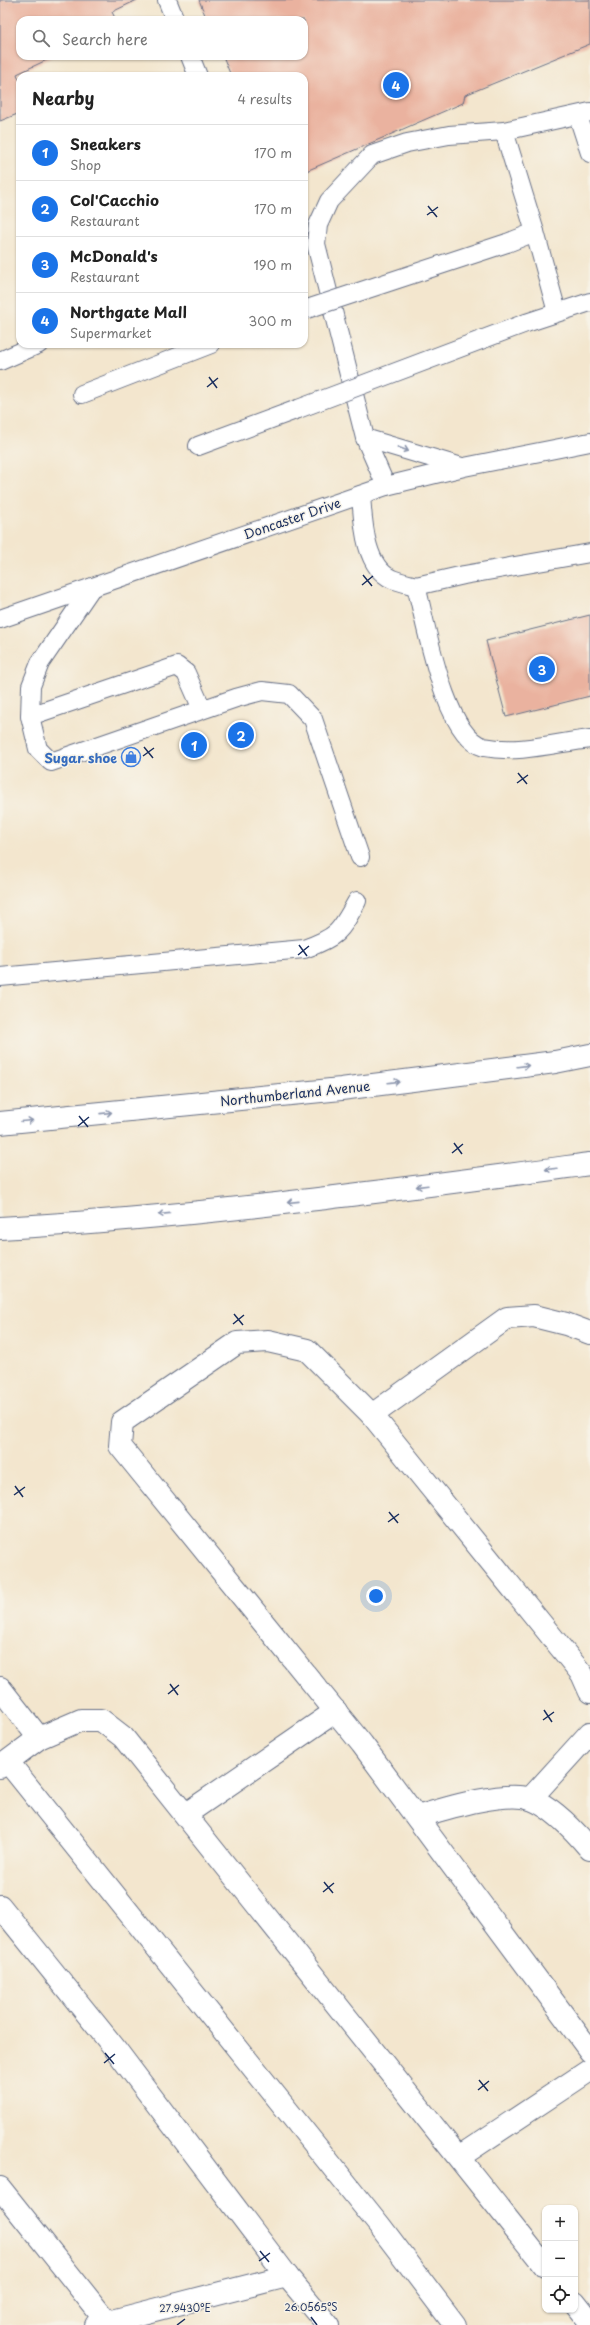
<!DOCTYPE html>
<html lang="en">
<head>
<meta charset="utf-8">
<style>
	:root { --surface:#fff; --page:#f6f6f6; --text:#222; --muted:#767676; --line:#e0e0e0; --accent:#1a73e8 }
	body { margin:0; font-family:"Playpen Sans",sans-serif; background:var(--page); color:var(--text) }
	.controls { position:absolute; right:12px; bottom:12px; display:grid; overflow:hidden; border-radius:8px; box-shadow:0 1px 3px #0004 }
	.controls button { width:36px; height:36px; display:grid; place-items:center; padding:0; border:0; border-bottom:1px solid var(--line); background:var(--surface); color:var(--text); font:20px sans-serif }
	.you { position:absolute; left:376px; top:1596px; width:14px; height:14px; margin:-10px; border:3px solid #fff; border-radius:50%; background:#1a73e8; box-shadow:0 0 0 6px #1a73e833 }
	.badge { display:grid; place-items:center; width:26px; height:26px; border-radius:50%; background:var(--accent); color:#fff; font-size:13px; font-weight:700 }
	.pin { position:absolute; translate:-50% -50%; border:2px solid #fff; box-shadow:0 1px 4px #0006 }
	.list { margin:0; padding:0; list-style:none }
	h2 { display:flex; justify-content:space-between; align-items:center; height:52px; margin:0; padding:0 16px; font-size:17px }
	h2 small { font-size:13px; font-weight:400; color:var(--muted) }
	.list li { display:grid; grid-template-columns:26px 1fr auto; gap:12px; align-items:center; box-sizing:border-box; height:56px; padding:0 16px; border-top:1px solid var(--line) }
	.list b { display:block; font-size:15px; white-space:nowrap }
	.list p { margin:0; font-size:13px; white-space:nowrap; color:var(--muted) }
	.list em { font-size:13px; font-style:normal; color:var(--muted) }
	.icon { flex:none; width:22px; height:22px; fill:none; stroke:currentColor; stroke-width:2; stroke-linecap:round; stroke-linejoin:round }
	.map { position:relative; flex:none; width:590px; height:2325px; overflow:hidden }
	.search { position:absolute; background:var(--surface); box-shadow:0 1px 3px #0004; left:16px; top:16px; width:292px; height:44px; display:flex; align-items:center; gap:10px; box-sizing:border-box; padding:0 14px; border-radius:12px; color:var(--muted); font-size:15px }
	.panel { position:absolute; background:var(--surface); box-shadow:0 1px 3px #0004; left:16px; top:72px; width:292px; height:276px; border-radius:12px }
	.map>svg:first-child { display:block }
	.building { fill:#eab29f }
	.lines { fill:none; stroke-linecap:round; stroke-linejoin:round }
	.service-casing { stroke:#676f85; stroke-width:20 }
	.minor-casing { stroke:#676f85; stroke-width:24 }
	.secondary-casing { stroke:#676f85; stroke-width:24 }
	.service { stroke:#fff; stroke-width:18 }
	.minor { stroke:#fff; stroke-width:22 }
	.secondary { stroke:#fff; stroke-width:22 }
	.service-bridge-casing { stroke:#676f85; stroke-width:20; stroke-linecap:butt }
	.service-bridge { stroke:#fff; stroke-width:18 }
	.oneway { stroke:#8d97ae }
	.ticks { fill:none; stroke:#1b2f5e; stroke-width:1.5 }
	.labels { text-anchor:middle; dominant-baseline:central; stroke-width:3; stroke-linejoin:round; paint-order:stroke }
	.street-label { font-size:13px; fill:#1b2f5e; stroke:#f7f3e8 }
	.shop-label { font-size:13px; font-weight:bold; fill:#366cbe; stroke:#f7f3e8; text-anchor:end }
	.ticks-label { font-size:10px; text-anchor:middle; fill:#1b2f5e; stroke:#f7f3e8; stroke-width:3; stroke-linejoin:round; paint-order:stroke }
</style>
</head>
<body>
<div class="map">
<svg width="590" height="2325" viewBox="0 0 590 2325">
	<rect width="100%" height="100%" fill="#f7f3e8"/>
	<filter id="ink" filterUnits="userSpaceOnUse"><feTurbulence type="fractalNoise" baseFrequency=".025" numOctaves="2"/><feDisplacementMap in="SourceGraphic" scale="8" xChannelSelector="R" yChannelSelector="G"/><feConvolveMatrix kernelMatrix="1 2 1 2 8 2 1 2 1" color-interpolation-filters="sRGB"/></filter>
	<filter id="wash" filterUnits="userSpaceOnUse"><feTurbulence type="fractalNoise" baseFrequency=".012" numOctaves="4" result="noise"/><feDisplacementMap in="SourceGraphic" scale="16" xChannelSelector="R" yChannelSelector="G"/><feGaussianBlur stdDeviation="0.9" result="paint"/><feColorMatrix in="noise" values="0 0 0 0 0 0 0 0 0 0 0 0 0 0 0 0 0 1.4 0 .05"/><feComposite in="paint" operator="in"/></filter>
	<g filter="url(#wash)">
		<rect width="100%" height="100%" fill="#f3e6ce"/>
		<g id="blocks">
			<!-- building -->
			<g class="building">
				<polygon points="0,0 137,0 112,12 116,20 20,20 20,56 55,56 17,74 20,82 20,113 0,121"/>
				<polygon points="199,0 590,0 590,44 465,95 463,103 304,172 304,76 231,76 223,56 304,56 304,20 207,20"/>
				<polygon points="590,615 590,696 506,717 486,641"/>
			</g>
		</g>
	</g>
	<g filter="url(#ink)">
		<use href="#blocks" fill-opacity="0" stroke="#676f85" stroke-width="1"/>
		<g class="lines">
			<!-- service casing -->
			<g class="service-casing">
				<g id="service">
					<polyline points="167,0 175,20"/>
					<polyline points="190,56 198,76"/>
					<polyline points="578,116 590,153"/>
					<polyline points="504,131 535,232 557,312"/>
					<polyline points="507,243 535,232"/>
					<polyline points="526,323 590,302"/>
					<polyline points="0,361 39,344"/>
					<polyline points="82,394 211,344"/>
					<polyline points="365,438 462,467"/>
					<polyline points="198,446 298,409"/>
					<polyline points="386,486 365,438 316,244 318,225 329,201 372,155 407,143 449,135 504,131 590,112"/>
					<path d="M361 495C363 520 364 567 392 579 400 582 409 584 416 586"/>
					<path d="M590 553 464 575 416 586C426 622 444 737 484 747 518 754 556 743 590 739"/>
					<polyline points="92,587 40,663 31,686 30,716 38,749 51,762 236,698 262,691 289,694 313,719 360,857"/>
					<polyline points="0,619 386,486 464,467 590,442"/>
					<polyline points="30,716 177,666 186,673 202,709"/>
					<path d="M0 977 304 949C338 937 340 932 357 901"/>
				</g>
			</g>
			<!-- minor casing -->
			<g class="minor-casing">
				<g id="minor">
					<polyline points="372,1415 507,1318 534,1316 566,1324 590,1333"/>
					<polyline points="0,1688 39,1738"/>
					<polyline points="590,1692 582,1674 372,1415 307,1350 268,1341 237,1343 122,1422 120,1446 362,1744 590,2051"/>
					<polyline points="8,1762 380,2226 455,2325"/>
					<polyline points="0,1767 39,1738 81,1720 101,1720 123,1737 545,2266"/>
					<polyline points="530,1799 590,1733"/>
					<polyline points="186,1814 336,1711"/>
					<path d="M417 1817C444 1809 504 1790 531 1799 554 1808 575 1831 590 1849"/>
					<polyline points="0,1906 113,2046 287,2276 328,2325"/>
					<polyline points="459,2157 590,2070"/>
					<polyline points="0,2188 107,2322"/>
					<polyline points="575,2303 590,2322"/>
					<polyline points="96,2325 287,2276"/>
				</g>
			</g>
			<!-- secondary casing -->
			<g class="secondary-casing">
				<g id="secondary">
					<polyline points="0,1123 341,1089 555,1062 590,1055"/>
					<path d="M0 1228C198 1217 394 1190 590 1164"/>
				</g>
			</g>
			<!-- service -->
			<use href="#service" class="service"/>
			<!-- minor -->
			<use href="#minor" class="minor"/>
			<!-- secondary -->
			<use href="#secondary" class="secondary"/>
			<!-- service-bridge casing -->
			<g class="service-bridge-casing">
				<g id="service-bridge">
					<polyline points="304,310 507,243"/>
					<polyline points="298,409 526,323"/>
				</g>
			</g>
			<!-- service-bridge -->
			<use href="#service-bridge" class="service-bridge"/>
		</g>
		<!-- one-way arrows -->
		<defs><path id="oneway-shaft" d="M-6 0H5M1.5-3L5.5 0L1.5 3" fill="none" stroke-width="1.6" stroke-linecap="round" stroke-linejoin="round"/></defs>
		<g class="oneway">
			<use href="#oneway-shaft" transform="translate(403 449) rotate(20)"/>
			<use href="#oneway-shaft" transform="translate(523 1066) rotate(-7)"/>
			<use href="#oneway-shaft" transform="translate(394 1082) rotate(-7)"/>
			<use href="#oneway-shaft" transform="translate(106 1113) rotate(-6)"/>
			<use href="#oneway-shaft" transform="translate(27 1121) rotate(-5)"/>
			<use href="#oneway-shaft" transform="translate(551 1169) rotate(173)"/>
			<use href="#oneway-shaft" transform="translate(422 1186) rotate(173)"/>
			<use href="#oneway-shaft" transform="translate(293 1202) rotate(174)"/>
			<use href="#oneway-shaft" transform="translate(164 1214) rotate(174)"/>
		</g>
	</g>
	<!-- ticks -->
	<path class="ticks" d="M428 206 437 217M427 215 438 207M209 377 217 388M207 387 218 378M363 575 372 586M362 585 373 576M144 747 153 758M143 756 154 748M518 773 527 784M517 783 528 775M299 945 307 956M298 955 309 946M79 1116 88 1127M78 1126 89 1117M454 1143 462 1154M452 1153 463 1144M234 1314 243 1325M233 1324 244 1315M15 1486 23 1497M14 1495 25 1487M389 1512 398 1523M388 1522 399 1514M170 1684 178 1695M168 1694 179 1685M544 1710 552 1722M543 1720 554 1712M324 1882 333 1893M323 1892 334 1883M105 2053 114 2064M104 2063 115 2054M479 2080 488 2091M478 2090 489 2081M260 2251 269 2262M259 2261 270 2253M311 2317 317 2325M177 2325 185 2319"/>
	<!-- icons -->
	<defs>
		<g id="shop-ring" transform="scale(1)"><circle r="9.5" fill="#f7f3e8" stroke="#3f7fe0" stroke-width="1.5"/><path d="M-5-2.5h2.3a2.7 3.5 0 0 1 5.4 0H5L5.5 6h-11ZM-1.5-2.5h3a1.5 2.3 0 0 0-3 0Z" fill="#3f7fe0"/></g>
	</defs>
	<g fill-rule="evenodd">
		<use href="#shop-ring" x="131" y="757"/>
	</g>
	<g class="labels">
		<!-- street labels -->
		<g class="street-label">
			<text transform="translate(292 518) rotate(-19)">Doncaster Drive</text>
			<text transform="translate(295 1093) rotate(-6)">Northumberland Avenue</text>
		</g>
		<!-- shop labels -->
		<g class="shop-label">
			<text x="117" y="757">Sugar shoe</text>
		</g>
	</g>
	<g class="ticks-label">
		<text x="311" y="2311">26.0565°S</text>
		<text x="185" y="2312">27.9430°E</text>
	</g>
</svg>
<div class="controls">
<button>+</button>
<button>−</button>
<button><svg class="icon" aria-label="locate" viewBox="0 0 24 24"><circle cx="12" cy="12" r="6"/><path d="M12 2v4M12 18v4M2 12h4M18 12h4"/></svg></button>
</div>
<div class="you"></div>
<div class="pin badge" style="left:194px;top:745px">1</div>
<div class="pin badge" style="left:241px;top:735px">2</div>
<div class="pin badge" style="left:542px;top:669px">3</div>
<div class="pin badge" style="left:396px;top:85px">4</div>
<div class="search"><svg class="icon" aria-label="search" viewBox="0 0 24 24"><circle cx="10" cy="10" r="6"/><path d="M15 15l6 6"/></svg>Search here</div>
<section class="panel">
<h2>Nearby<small>4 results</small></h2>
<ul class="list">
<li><span class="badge">1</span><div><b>Sneakers</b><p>Shop</p></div><em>170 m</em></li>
<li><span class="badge">2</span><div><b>Col'Cacchio</b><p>Restaurant</p></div><em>170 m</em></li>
<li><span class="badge">3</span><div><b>McDonald's</b><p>Restaurant</p></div><em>190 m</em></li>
<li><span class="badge">4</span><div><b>Northgate Mall</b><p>Supermarket</p></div><em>300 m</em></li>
</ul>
</section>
</div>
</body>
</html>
